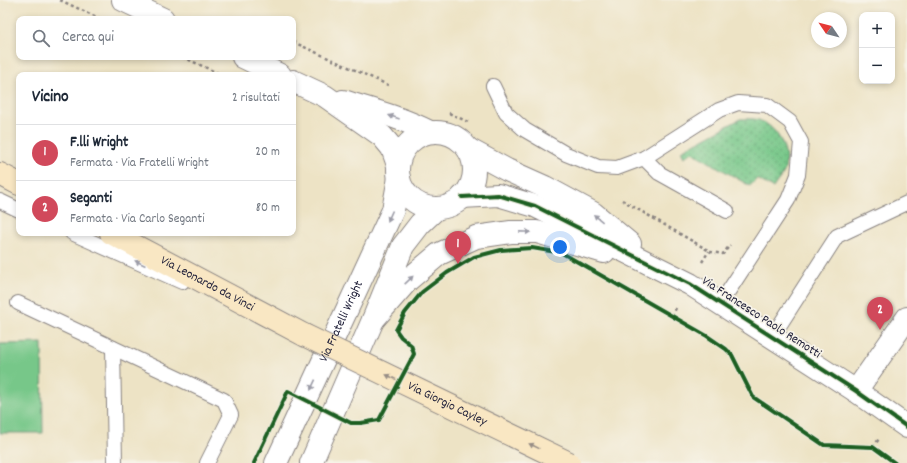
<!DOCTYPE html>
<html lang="it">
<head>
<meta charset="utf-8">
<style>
	:root { --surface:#fff; --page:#f2f2f3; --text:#1f2937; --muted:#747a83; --line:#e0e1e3; --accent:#d1495b }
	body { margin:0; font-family:Dekko,sans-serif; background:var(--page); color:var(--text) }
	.controls { position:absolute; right:12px; top:12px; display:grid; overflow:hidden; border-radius:8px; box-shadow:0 2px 6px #0003 }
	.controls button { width:36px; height:36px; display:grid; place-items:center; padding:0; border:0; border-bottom:1px solid var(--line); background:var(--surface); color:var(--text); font:20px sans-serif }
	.compass { position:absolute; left:811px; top:12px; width:36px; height:36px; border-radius:50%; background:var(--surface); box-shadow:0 2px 6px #0003; rotate:305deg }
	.you { position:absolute; left:560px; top:247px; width:14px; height:14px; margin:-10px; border:3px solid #fff; border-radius:50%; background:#1a73e8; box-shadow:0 0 0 6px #1a73e833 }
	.badge { display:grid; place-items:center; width:26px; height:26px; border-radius:50%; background:var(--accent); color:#fff; font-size:13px; font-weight:700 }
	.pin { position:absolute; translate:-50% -33px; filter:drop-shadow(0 1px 2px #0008) }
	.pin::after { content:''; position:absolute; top:21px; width:14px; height:12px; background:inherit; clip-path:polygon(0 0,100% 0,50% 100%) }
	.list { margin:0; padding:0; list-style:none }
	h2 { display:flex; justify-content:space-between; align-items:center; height:52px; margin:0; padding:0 16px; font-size:17px }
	h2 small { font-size:13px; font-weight:400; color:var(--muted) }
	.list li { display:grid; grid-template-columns:26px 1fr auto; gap:12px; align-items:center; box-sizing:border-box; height:56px; padding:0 16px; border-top:1px solid var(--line) }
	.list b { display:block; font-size:15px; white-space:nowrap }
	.list p { margin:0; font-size:13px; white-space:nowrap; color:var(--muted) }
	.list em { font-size:13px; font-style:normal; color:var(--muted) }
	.icon { flex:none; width:22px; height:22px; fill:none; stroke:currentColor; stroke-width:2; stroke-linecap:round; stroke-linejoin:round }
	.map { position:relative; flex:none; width:907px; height:463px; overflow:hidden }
	.search { position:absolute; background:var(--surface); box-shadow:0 2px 6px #0003; left:16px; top:16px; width:280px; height:44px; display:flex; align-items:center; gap:10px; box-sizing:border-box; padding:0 14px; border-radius:8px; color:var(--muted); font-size:15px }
	.panel { position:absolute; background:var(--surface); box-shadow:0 2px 6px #0003; left:16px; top:72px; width:280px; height:164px; border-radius:8px }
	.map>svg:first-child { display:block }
	.grass { fill:url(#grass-dots); stroke:#4c7462 }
	.garden { fill:#77c789; stroke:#4c7462 }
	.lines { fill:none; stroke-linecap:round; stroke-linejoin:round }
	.service-casing { stroke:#888280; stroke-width:16 }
	.minor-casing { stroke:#888280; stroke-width:24 }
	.secondary-casing { stroke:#888280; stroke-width:24 }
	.path { stroke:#888280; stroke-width:2.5; stroke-dasharray:3 3; stroke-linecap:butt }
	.service { stroke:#fff; stroke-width:14 }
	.minor { stroke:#fff; stroke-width:22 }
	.secondary { stroke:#f9e7c3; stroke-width:22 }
	.secondary-bridge-casing { stroke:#888280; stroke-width:24; stroke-linecap:butt }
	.secondary-bridge { stroke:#f9e7c3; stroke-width:22 }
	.cycleway-casing { stroke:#f7f3e8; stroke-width:6 }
	.cycleway { stroke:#1b5e20; stroke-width:4 }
	.oneway { fill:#9c9ca7 }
	.oneway2 { fill:#988e86 }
	.labels { text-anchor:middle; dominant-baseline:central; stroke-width:3.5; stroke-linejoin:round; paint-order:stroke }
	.street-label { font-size:13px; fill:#22223b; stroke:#f7f3e8 }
</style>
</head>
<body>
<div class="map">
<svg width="907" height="463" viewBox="0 0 907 463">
	<defs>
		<pattern id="grass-dots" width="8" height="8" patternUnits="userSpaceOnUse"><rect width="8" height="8" fill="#77c789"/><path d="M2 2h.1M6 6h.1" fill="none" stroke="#61a171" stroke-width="1.8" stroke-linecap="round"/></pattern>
	</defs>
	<rect width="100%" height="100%" fill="#f7f3e8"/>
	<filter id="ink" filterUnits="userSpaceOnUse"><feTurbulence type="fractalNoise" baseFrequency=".025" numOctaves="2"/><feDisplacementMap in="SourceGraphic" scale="8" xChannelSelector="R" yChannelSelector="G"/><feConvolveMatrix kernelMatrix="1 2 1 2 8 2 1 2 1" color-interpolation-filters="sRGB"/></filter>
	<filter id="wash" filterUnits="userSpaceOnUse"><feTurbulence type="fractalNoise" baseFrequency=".012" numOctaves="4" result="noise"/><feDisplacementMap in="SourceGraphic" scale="16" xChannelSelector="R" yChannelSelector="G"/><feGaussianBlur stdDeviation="0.9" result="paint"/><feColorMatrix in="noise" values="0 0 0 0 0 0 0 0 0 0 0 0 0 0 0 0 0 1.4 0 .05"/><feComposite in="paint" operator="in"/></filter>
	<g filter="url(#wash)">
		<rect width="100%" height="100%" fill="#ede3c5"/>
		<!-- grass -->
		<path class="grass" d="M740 119C746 119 753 118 759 120 778 127 791 152 784 172 781 177 776 183 773 188L757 179 750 186 692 152 684 157 681 151Z"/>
		<!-- garden -->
		<polygon class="garden" points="42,343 43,433 0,433 0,344"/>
	</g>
	<g filter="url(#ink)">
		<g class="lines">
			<!-- service casing -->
			<g class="service-casing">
				<g id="service">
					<polyline points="493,86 506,113 525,130 566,154 598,167 617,168 644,158 719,110 738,103 767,105 790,122 801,142 798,175 788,200 720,304"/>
					<polyline points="644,158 659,173 727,211"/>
					<polyline points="0,201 19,210"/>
					<polyline points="72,233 182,282"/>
					<polyline points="18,303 224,400 231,415 207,463"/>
					<polyline points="772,337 837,236 907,203"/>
					<polyline points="113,348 115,463"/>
				</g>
			</g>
			<!-- minor casing -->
			<g class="minor-casing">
				<g id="minor">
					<polyline points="123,0 163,19"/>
					<polyline points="243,57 280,75"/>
					<polyline points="293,81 325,96 382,136 392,148 398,165"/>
					<path d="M343 101C373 110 402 118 430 132"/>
					<circle cx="436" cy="170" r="38"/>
					<polyline points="468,149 507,170 545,187 593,213 630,244"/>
					<polyline points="462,197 498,195 535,206 660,269 690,284 856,391 907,427"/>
					<polyline points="373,320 408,280 439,254 476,237 511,232 537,232 604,252"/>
					<polyline points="856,391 907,318"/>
					<path id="s1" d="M276 463 393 210 399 178"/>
					<polyline points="311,463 373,320 403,246 420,224 437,208"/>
				</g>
			</g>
			<!-- secondary casing -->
			<g class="secondary-casing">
				<g id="secondary">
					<polyline points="0,174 19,184"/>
					<path id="s2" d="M111 233 304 335"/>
				</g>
			</g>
			<!-- path -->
			<g class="path">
				<polyline points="60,0 101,19"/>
				<polyline points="293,42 388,85"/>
				<polyline points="183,57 222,75"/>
				<polyline points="449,113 468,122"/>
				<polyline points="622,200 711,252 723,254 730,245"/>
				<polyline points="702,262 709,251"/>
				<polyline points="606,278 707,336 726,349 732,355 753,397 824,445 873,447 895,463"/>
				<polyline points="672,316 677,306"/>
				<polyline points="873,447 879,439"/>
			</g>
			<!-- service -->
			<use href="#service" class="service"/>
			<!-- minor -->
			<use href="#minor" class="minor"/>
			<!-- secondary -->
			<use href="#secondary" class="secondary"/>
			<!-- secondary-bridge casing -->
			<g class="secondary-bridge-casing">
				<g id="secondary-bridge">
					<path id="s3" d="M304 335 569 463"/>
				</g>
			</g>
			<!-- secondary-bridge -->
			<use href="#secondary-bridge" class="secondary-bridge"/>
			<!-- cycleway casing -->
			<g class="cycleway-casing">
				<g id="cycleway">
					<polyline points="462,197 498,195 535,206 660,269 690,284 856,391 907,427"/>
					<polyline points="254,463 288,391 351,423 361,423 379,420 414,354 411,345 401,337 396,330 405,313 422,292 447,273 474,257 501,250 532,248 562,253 707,336 726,349 732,355 753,397 824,445 873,447 895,463"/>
				</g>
			</g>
			<!-- cycleway -->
			<use href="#cycleway" class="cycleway"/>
		</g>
		<!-- one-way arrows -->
		<defs><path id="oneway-solid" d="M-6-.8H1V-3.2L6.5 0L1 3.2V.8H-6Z"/></defs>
		<g class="oneway">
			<use href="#oneway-solid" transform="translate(394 117) rotate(-161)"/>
			<use href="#oneway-solid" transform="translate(390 216) rotate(114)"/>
			<use href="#oneway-solid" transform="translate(598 218) rotate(-141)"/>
			<use href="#oneway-solid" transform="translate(525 232) rotate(1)"/>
			<use href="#oneway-solid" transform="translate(140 263) rotate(-156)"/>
			<use href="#oneway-solid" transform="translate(409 280) rotate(-44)"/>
			<use href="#oneway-solid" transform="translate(313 385) rotate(115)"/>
		</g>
		<g class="oneway2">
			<use href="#oneway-solid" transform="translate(391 377) rotate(-154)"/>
			<use href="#oneway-solid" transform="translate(534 446) rotate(-154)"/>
		</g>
	</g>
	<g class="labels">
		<!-- street labels -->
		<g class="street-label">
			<text stroke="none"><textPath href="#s2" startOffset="109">Via Leonardo da Vinci</textPath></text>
			<text transform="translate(761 318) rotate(33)">Via Francesco Paolo Remotti</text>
			<text stroke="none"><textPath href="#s1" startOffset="156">Via Fratelli Wright</textPath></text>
			<text stroke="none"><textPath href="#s3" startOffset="159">Via Giorgio Cayley</textPath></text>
		</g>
	</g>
</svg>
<div class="controls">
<button>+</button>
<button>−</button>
</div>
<svg class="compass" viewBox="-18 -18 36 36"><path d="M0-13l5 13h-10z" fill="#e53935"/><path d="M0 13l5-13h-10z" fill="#747a83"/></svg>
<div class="you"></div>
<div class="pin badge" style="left:458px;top:264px">1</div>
<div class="pin badge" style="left:880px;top:330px">2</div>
<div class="search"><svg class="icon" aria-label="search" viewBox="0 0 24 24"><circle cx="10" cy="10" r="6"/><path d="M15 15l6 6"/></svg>Cerca qui</div>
<section class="panel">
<h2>Vicino<small>2 risultati</small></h2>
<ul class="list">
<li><span class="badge">1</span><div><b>F.lli Wright</b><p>Fermata · Via Fratelli Wright</p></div><em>20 m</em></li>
<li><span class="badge">2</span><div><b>Seganti</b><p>Fermata · Via Carlo Seganti</p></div><em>80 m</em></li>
</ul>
</section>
</div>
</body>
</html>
